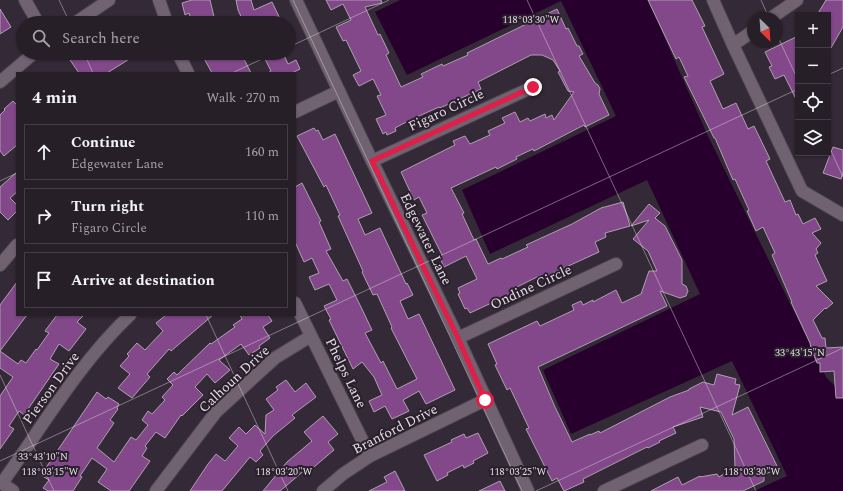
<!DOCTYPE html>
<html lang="en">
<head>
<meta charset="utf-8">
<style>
	:root { --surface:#271f28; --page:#2f2730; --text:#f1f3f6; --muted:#a4a2a8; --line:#433d45 }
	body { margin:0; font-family:Spectral,serif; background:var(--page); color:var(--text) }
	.controls { position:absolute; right:12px; top:12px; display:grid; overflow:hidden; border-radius:0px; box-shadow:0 1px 3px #0004 }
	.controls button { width:36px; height:36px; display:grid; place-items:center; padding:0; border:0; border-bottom:1px solid var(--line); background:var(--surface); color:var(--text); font:20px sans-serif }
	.compass { position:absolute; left:747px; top:12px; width:36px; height:36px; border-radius:50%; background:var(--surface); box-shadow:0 1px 3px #0004; rotate:155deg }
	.stop { position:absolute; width:12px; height:12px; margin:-9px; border:3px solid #e11d48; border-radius:50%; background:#fff }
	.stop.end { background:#e11d48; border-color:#fff; box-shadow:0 1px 4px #0008 }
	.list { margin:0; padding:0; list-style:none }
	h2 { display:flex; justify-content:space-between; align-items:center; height:52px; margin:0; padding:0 16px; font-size:17px }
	h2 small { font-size:13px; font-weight:400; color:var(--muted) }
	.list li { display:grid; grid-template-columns:26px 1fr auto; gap:12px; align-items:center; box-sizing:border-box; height:56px; margin:0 8px 8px; padding:0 8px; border:1px solid var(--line); border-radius:0px }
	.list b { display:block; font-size:15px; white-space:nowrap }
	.list p { margin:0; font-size:13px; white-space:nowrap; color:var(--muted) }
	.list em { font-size:13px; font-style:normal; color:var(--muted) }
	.icon { flex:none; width:22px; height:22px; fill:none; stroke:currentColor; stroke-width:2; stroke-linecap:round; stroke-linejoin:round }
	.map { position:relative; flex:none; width:843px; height:491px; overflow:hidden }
	.search { position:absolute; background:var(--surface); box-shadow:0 1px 3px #0004; left:16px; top:16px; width:280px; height:44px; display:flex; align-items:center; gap:10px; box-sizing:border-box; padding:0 14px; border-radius:22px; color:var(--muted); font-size:15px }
	.panel { position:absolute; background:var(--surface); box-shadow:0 1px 3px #0004; left:16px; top:72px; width:280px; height:244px; border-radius:0px }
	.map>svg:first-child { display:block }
	.water { fill:#28002e }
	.building { fill:#82488a; stroke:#aea0b0 }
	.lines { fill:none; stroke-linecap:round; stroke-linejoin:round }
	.minor-casing { stroke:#504651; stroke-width:14 }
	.minor { stroke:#706271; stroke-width:12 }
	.route { stroke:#e11d48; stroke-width:5 }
	.ticks { fill:none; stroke:#e4dce4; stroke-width:1; stroke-opacity:0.45 }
	.labels { text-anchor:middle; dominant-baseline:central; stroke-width:4; stroke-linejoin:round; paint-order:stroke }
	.street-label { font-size:14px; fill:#e4dce4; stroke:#2a1f2c }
	.ticks-label { font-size:10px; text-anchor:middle; fill:#e4dce4; stroke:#2a1f2c; stroke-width:4; stroke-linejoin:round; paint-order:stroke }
</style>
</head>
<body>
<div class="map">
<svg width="843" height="491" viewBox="0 0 843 491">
	<rect width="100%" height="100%" fill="#342936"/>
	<!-- water -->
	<polygon class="water" points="400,0 648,0 707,134 826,377 835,386 843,392 843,491 754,491 787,476 732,361 571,434 543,370 700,294 647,180 490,254 462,190 616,116 561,1 407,75 375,12"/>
	<!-- building -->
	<g class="building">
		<polygon points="192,0 210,0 215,21 208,23 192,23 189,13 185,15 182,3"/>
		<polygon points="236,0 251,0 254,10 272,2 282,23 244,23 238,10"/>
		<polygon points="326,0 381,0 382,3 365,7 378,35 380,34 389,53 386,55 401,87 423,77 421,74 442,64 443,66 468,55 467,53 557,9 566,29 568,28 577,46 579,46 583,54 579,56 595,83 598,85 600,89 599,94 609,115 585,127 584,125 534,151 533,149 516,157 517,159 497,169 496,167 451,188 464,213 462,214 474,240 476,239 488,264 501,258 502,259 528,247 526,245 572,224 601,208 623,202 630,226 605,233 606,237 595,242 599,252 542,278 541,275 513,289 515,292 470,313 467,308 465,309 458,294 460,293 458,288 477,279 466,256 444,267 439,256 442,255 422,215 427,213 419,197 414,200 401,172 455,145 453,141 465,136 470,144 490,135 488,131 505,123 502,118 515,112 520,122 528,118 530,121 545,114 546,118 552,115 554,120 574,92 568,91 558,72 560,71 553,60 542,55 531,55 478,82 481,89 440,108 439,107 410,120 395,128 396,131 387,135 386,132 383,134 376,119 386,115 377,96 381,95 373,79 359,86 353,75 361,71 346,40 343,41 336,27 351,20 343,4 331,10"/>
		<polygon points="648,0 692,0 705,26 702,27 724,74 710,81 723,109 736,103 748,129 754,126 770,159 766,161 785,202 790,200 796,215 798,214 803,224 815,218 821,229 812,233 821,243 816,249 818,253 815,255 827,281 816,286 833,303 826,309 825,308 813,320 822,338 825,338 826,348 843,347 843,398 836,398 834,371 820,372 820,363 817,363 811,348 810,343 791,302 792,302 772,255 775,253 763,227 756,231 747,211 749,210 735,179 733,180 715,138 714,138 684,77 688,76 679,57 676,59"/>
		<polygon points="826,0 843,0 843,27 828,53 828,15 817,15"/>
		<polygon points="0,9 11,27 0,34"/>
		<polygon points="798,36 798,103 784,75 775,79 769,67 772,66 765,52"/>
		<polygon points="80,53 139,53 107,73 79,73 70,60"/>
		<polygon points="201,53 241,53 251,73 212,73"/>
		<polygon points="262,53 283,53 288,64 296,60 300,69 292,73 268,73 271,71"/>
		<polygon points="13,101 17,105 17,145 4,156 0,151 0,115 5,110 4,109"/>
		<polygon points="314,128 316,131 318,130 323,140 335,134 372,213 358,219 365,235 380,228 406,284 407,283 413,295 400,301 408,319 419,314 455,390 426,404 419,391 403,400 409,411 392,419 385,406 374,412 369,401 382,395 374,377 362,362 353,369 329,320 331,319 324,306 337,300 329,284 315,290 309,277 319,273 312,258 304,262 295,242 295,187 302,183 321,221 319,222 331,249 326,251 343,281 347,279 360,305 372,330 365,333 381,363 383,361 397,389 417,379 391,328 392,327 377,294 373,295 362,272 363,271 338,216 340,215 326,185 324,187 297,136"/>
		<polygon points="833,147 843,150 843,173 841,179 823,173"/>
		<polygon points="17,172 17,192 10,198 17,205 17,211 8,220 0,212 0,187"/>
		<polygon points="649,204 660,213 655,218 665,226 682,260 682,284 686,286 688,291 686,296 680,298 660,291 667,306 538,367 555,407 572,442 590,434 590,435 599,431 600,433 670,397 689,390 689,389 703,382 714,385 717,374 736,379 735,384 740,385 732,415 748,407 778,468 764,475 764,481 743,491 651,491 678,477 682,485 700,476 700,477 717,474 719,477 735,467 734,439 721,412 700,407 703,417 673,427 676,433 659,441 660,442 648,448 647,447 583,479 584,482 564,491 557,478 552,481 526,429 529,428 510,388 507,390 495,365 497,364 488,344 537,321 540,326 574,310 572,305 581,301 583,305 593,300 593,302 616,290 622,303 641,294 649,271 657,271 648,251 633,239 649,220 631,226"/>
		<polygon points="17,282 17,315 27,315 0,351 0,305"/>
		<polygon points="57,315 84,315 77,322 86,329 69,351 59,344 50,359 59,364 24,415 19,411 9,426 14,429 0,449 0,396 13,377 0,368 0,351 18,364 21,360 26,363 36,349 37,350 49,333 45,331"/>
		<polygon points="166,315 213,315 171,351 169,349 147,374 150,377 132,398 118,388 130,374 120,366 129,356 127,354 137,343 145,350 163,331 156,323"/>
		<polygon points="240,315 268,315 272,321 263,327 270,338 259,346 260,348 249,355 241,344 219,360 230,370 215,383 207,374 195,387 203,395 182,416 181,415 165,438 156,432 145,446 147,448 142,456 150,461 129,491 111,491 98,482 107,469 92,458 80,476 82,477 73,491 48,491 43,488 49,480 41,475 97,392 106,399 108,397 119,404 117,408 118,409 110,420 114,423 97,448 114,462 131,437 136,440 148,425 142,420 148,411 152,414 165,400 162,397 173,385 167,379 174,372 177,375 210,343 211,344 235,327 233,325 242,319"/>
		<polygon points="286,380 295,392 306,383 316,397 292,415 295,418 273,436 260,451 263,455 256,462 250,457 222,491 190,491 208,464 216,454 225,461 238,446 229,438 239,427 246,434 255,425 265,434 266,415 274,410 266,399 278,390 276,387"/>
		<polygon points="323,416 338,434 328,442 334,450 308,472 306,469 280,491 263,491 287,462 312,441 304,432"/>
		<polygon points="478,433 488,453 473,461 474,463 464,468 463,465 447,473 448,475 437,481 424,455 452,442 451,440 464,434 466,438"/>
		<polygon points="395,471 405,491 369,491 387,482 384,477"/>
		<polygon points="500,481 505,491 479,491"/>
	</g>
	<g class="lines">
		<!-- minor casing -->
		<g class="minor-casing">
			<g id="minor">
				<polyline points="25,0 38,23"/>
				<polyline points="159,0 167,23"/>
				<polyline points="296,0 372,161 458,338 528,491"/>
				<polyline points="713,0 733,45 802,191 843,215"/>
				<polyline points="771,18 797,0"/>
				<polyline points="75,23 109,0"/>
				<polyline points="733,45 753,31"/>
				<polyline points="178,53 188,73"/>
				<polyline points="0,82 34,53"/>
				<polyline points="295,112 339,91"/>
				<polyline points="372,161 533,87"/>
				<polyline points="0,265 17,245"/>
				<polyline points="295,303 370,456"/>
				<polyline points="458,338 616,264"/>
				<polyline points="0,482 13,491"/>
				<path d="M2 483C42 427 80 362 130 315"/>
				<polyline points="156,491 216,412 275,358 311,336"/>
				<polyline points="323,491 343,474 370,456 485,400"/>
				<polyline points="604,491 702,445"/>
			</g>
		</g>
		<!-- minor -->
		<use href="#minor" class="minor"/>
	</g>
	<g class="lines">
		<!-- route -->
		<polyline class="route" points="485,400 458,338 372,161 533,87"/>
	</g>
	<!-- ticks -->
	<path class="ticks" d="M59 0 70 23M293 0 522 491M527 0 756 491M761 0 769 18M777 35 798 80M289 47 389 0M84 53 93 73M232 73 275 53M828 75 843 68M828 144 843 177M0 181 17 173M206 315 288 491M0 375 54 491M0 461 798 89M536 491 843 348"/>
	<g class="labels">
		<!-- street labels -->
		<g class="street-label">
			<text transform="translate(446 110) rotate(-25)">Figaro Circle</text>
			<text transform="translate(426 239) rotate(64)">Edgewater Lane</text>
			<text transform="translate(531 287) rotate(-25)">Ondine Circle</text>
			<text transform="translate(346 373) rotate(64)">Phelps Lane</text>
			<text transform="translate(234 379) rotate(-43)">Calhoun Drive</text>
			<text transform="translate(51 388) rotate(-54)">Pierson Drive</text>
			<text transform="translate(395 429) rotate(-27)">Branford Drive</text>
		</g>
	</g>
	<g class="ticks-label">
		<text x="531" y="23">118°03'30"W</text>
		<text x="800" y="356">33°43'15"N</text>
		<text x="43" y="460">33°43'10"N</text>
		<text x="50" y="475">118°03'15"W</text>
		<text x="284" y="475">118°03'20"W</text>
		<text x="518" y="475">118°03'25"W</text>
		<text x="752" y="475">118°03'30"W</text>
	</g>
</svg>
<div class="controls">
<button>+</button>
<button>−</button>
<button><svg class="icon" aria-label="locate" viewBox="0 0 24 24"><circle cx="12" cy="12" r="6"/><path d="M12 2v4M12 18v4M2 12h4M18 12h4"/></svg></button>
<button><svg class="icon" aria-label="layers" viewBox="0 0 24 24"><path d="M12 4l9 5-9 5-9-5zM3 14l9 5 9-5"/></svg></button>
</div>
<svg class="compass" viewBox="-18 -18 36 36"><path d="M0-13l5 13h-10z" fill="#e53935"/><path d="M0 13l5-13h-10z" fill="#a4a2a8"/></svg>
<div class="stop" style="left:485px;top:400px"></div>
<div class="stop end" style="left:533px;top:87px"></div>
<div class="search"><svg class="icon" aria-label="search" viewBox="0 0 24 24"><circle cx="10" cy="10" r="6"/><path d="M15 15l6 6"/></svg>Search here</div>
<section class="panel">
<h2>4 min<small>Walk · 270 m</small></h2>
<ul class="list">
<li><svg class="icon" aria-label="ahead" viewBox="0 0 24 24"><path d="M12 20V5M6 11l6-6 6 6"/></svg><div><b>Continue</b><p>Edgewater Lane</p></div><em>160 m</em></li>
<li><svg class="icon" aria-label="right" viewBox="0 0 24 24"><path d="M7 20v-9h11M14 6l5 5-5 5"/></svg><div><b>Turn right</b><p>Figaro Circle</p></div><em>110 m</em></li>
<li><svg class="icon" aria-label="arrive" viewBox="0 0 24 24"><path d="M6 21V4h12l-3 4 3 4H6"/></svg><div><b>Arrive at destination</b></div></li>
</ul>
</section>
</div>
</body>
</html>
